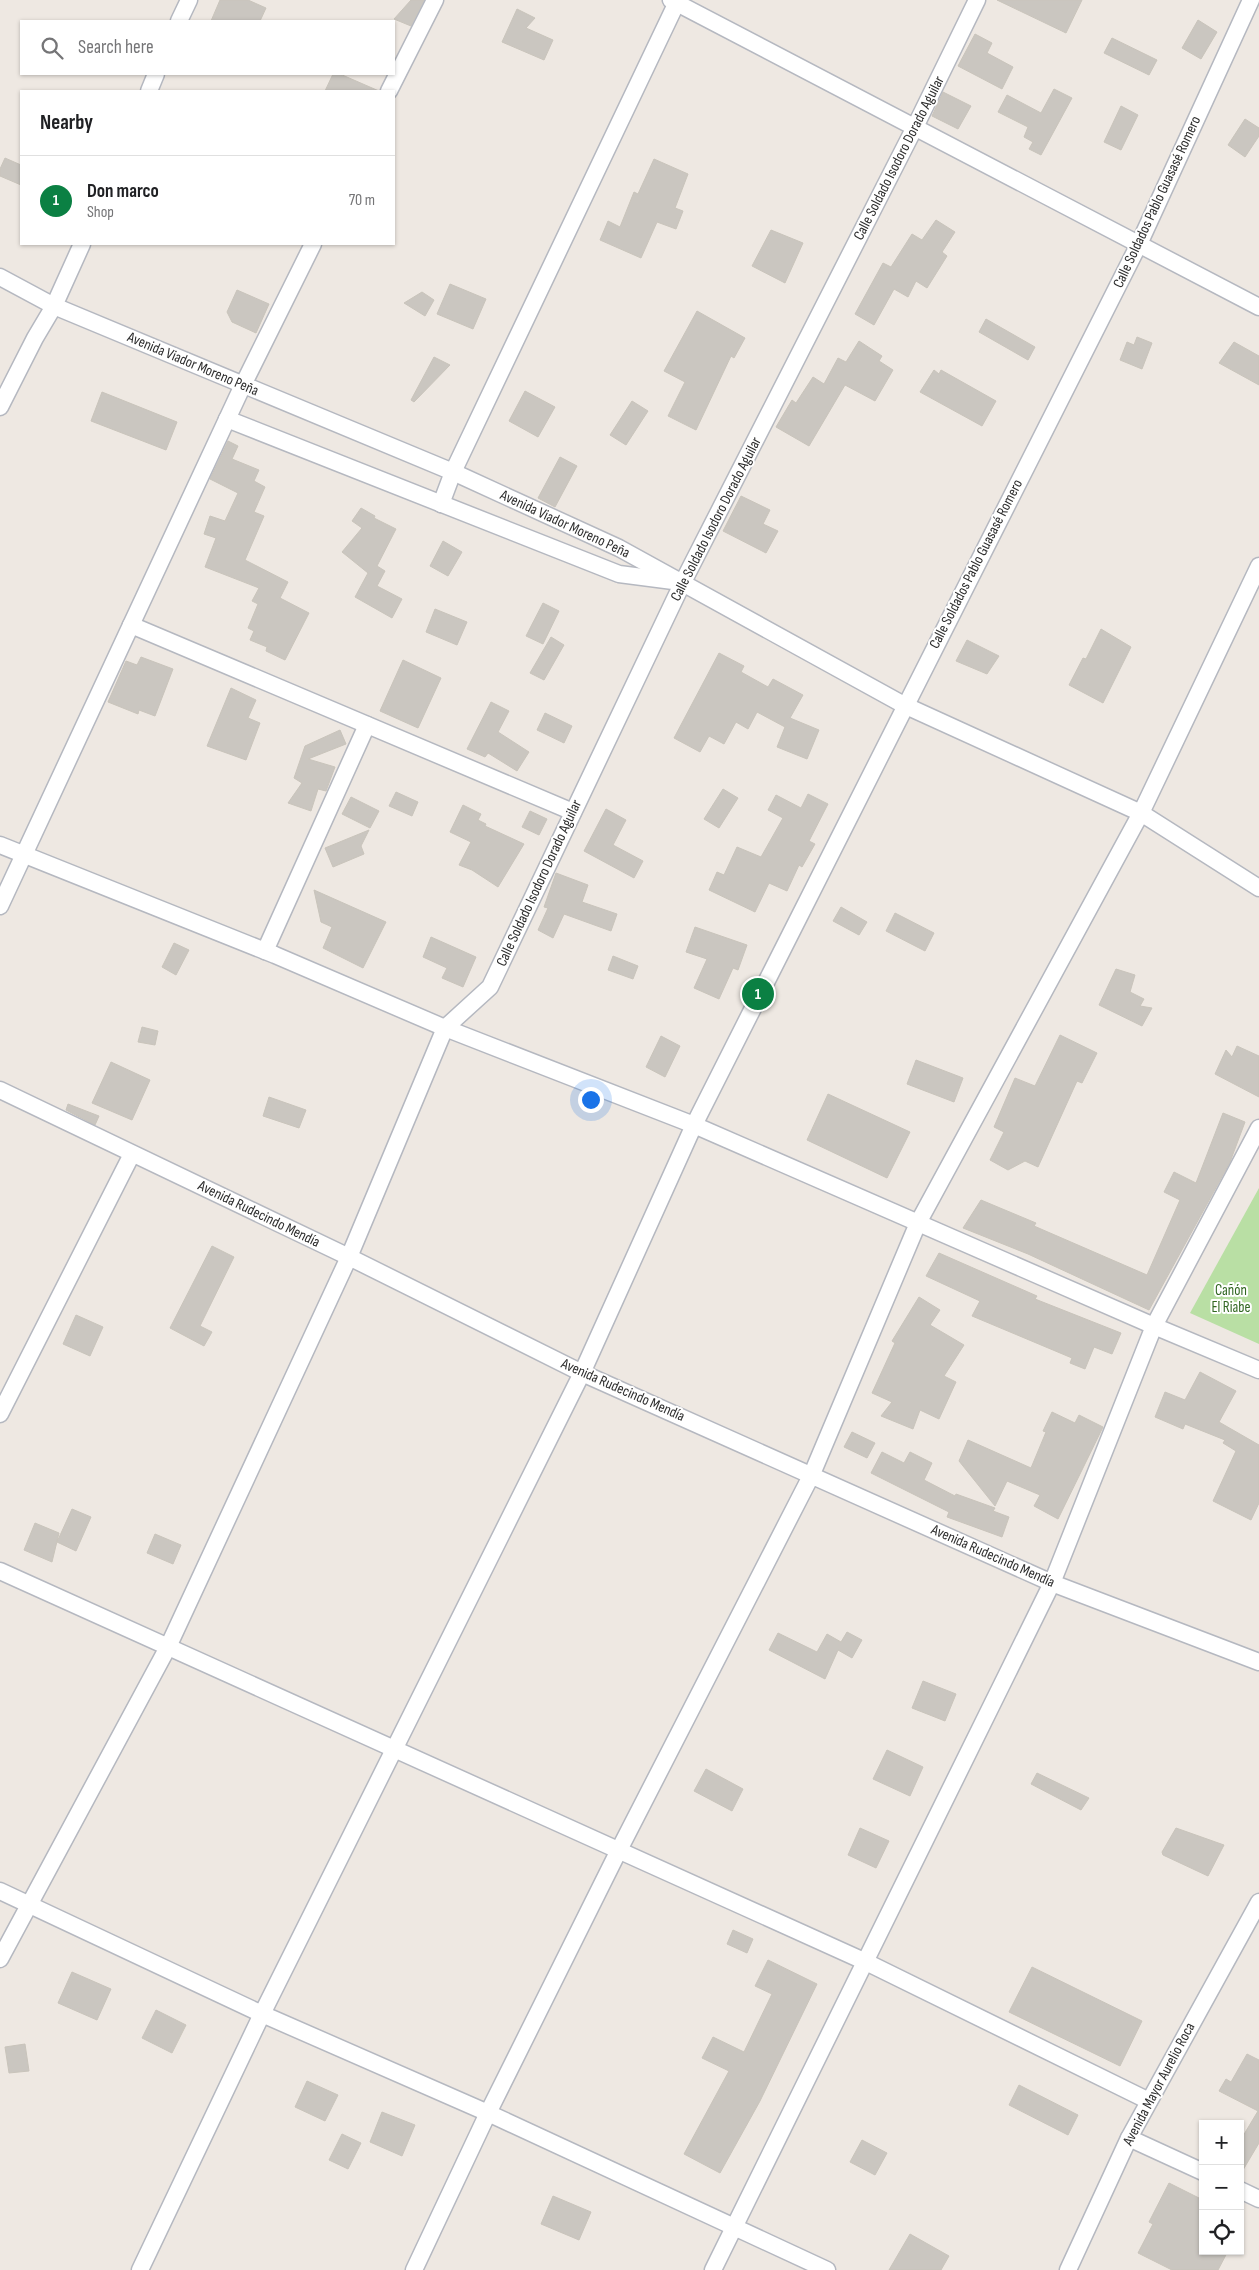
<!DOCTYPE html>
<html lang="en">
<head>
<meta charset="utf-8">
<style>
	:root { --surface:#fff; --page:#f6f6f6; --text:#202124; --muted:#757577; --line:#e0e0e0; --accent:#0b8043 }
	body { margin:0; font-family:"Sofia Sans Condensed",sans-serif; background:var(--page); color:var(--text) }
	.controls { position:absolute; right:15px; bottom:15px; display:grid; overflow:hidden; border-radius:0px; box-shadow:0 1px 4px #0004 }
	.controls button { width:45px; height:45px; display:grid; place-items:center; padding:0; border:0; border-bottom:1px solid var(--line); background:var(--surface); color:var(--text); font:25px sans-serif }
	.you { position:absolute; left:590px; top:1099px; width:18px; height:18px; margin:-12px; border:4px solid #fff; border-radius:50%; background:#1a73e8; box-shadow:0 0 0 8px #1a73e833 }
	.badge { display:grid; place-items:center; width:32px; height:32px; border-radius:50%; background:var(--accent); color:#fff; font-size:16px; font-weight:700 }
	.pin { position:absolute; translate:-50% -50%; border:2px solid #fff; box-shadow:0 1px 5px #0006 }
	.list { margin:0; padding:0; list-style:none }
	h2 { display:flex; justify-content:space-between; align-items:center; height:65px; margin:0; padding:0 20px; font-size:21px }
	h2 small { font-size:16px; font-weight:400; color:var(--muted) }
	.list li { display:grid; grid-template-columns:32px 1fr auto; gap:15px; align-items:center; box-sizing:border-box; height:90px; padding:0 20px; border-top:1px solid var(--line) }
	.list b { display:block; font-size:19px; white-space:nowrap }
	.list p { margin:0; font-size:16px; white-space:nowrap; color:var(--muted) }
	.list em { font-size:16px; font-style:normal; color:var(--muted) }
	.icon { flex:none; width:28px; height:28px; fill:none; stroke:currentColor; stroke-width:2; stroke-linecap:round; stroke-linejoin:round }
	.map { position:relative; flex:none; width:1259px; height:2270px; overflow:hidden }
	.search { position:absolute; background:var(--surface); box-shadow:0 1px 4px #0004; left:20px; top:20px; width:375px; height:55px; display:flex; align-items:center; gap:12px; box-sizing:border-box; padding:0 18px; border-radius:0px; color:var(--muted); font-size:19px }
	.panel { position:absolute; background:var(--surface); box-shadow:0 1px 4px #0004; left:20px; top:90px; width:375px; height:155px; border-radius:0px }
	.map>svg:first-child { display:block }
	.green { fill:#b9dfa4 }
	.building { fill:#cac6c0; stroke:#c9c4bb }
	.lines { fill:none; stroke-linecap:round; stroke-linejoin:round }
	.street-casing { stroke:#b5b8c0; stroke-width:19 }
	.street { stroke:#fff; stroke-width:16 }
	.labels { text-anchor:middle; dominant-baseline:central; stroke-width:4; stroke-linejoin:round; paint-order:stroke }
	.street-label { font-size:15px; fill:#2e2e2e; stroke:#fff }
	.park-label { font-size:15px; fill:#326722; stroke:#fff }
</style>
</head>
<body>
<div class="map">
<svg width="1259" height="2270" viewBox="0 0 1259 2270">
	<rect width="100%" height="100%" fill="#eee8e2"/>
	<!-- green -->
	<polygon class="green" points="1259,1188 1259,1344 1190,1313"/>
	<!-- building -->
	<g class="building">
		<polygon points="220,0 248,0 266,8 260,21 211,21"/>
		<polygon points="411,0 424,0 411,26 394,19"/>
		<polygon points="997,0 1082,0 1066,33"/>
		<polygon points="517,9 535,18 526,28 553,40 544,60 502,42"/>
		<polygon points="1198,20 1217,32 1201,59 1182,48"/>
		<polygon points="975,34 992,43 987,53 1013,67 1002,89 958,66"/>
		<polygon points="1112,38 1157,60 1149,75 1104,53"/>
		<polygon points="333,74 340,74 379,91 325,91"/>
		<polygon points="1054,89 1072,98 1041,155 1029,149 1033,142 1024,137 1028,127 998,112 1007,95 1041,113"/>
		<polygon points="943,92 971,106 958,129 932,116"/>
		<polygon points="1121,106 1138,115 1121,150 1104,142"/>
		<polygon points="1245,119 1259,128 1259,136 1245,157 1228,145"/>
		<polygon points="5,158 21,165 21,185 0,176 0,169"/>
		<polygon points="654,159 688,174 675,208 683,211 676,229 657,222 641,258 600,240 608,221 620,227 634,192 638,194"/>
		<polygon points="936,220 955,232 942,252 947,256 927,288 916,281 908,297 894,289 874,325 855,314 883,263 891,267 912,234 922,240"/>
		<polygon points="771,230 803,243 785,283 752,266"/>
		<polygon points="450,284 486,299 473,329 437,314"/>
		<polygon points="237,290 269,304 256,333 232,322 227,312"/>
		<polygon points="422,292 434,300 425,316 404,303"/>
		<polygon points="697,311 745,338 734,358 731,356 696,430 668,416 685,382 664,371"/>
		<polygon points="986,319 1035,347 1028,360 979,332"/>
		<polygon points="1137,337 1152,343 1142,369 1120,360 1127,342 1134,345"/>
		<polygon points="859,341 882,356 879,361 893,370 875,401 845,385 809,446 776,427 792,400 796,403 813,377 824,384 838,358 846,362"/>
		<polygon points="1234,342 1259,356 1259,385 1219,363"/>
		<polygon points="434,357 450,365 414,402 411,400"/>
		<polygon points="934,370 939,374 941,370 996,401 982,426 920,392"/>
		<polygon points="525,391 555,407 538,437 509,421"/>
		<polygon points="102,392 177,422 166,450 91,421"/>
		<polygon points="632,401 648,411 626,445 610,435"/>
		<polygon points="228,441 238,446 232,459 259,470 254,481 265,487 254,512 264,516 245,560 288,582 280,598 309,613 285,660 266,651 267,647 250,640 254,631 248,628 258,604 252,601 259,588 205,567 216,538 204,534 210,516 225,521 238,493 210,479"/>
		<polygon points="560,457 577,466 555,507 538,498"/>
		<polygon points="741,496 770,510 763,524 778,531 766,553 723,531"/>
		<polygon points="361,508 375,516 374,518 396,529 377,566 385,571 377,586 402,599 392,618 355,597 368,573 342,552 362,528 352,521"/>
		<polygon points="443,541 462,552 448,576 430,566"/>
		<polygon points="543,603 559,611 543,644 526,636"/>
		<polygon points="435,609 467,622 457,645 426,632"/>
		<polygon points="1101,629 1131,647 1103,703 1069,685 1083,658 1086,659"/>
		<polygon points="551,637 564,645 544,680 530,673"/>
		<polygon points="967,640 999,656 987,674 956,661"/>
		<polygon points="719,653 744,666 741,672 768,687 773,679 803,695 790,718 819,730 807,759 777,747 785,727 757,712 748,729 736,722 724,744 709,736 700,752 674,738"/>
		<polygon points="141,657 173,669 155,716 139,710 138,714 108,702 126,661 137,665"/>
		<polygon points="403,660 441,678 418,728 380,711"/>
		<polygon points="231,688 256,700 248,718 260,723 246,760 207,746"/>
		<polygon points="491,702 509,711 498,732 529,752 517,771 488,753 485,757 467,749"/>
		<polygon points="545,713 572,726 564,743 537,730"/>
		<polygon points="340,730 346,744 308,759 335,767 326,791 318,789 311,811 288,803 302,783 294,778 305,746"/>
		<polygon points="723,789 738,798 719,828 704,819"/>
		<polygon points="396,792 418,802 412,816 389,806"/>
		<polygon points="808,794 828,804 809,841 815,844 802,867 799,865 787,891 769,883 755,912 709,890 717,872 724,875 737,847 761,857 783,818 768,810 776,795 801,808"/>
		<polygon points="351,797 379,811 370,828 342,814"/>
		<polygon points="463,805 481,814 478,820 486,824 485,826 524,844 498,887 472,870 459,865 471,842 450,832"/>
		<polygon points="606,809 626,820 613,845 643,861 634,878 584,851"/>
		<polygon points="530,811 547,819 539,835 522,827"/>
		<polygon points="369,830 361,846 364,854 333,867 325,848"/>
		<polygon points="556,873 588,885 582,902 617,914 611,931 564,914 553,938 538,930 548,908 544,907"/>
		<polygon points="314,890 386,922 363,968 323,948 332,927 321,922"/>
		<polygon points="841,907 867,922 859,935 833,921"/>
		<polygon points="895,913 934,933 925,951 886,931"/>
		<polygon points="695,927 747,945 738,970 733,968 719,999 694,988 707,959 686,952"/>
		<polygon points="431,937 476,957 463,987 442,978 447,968 423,957"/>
		<polygon points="174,943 189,950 176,975 162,967"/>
		<polygon points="613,956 638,966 633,979 608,970"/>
		<polygon points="1116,969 1135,975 1130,992 1144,999 1140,1006 1152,1008 1142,1026 1099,1005"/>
		<polygon points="142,1027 158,1031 155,1045 138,1042"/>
		<polygon points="1060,1035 1097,1053 1082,1083 1077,1081 1038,1167 1025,1161 1008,1170 990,1160 1004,1132 994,1127 1015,1078 1035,1086"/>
		<polygon points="661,1036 680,1046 665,1077 646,1067"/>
		<polygon points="1237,1046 1259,1056 1259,1097 1215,1074 1226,1050 1232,1057"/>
		<polygon points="916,1060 963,1078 954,1102 907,1084"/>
		<polygon points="111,1062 150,1080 132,1120 92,1103"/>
		<polygon points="828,1094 910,1132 887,1178 807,1140"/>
		<polygon points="269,1097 306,1110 299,1128 263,1116"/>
		<polygon points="68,1104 99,1116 95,1125 66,1110"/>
		<polygon points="1223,1113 1245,1122 1230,1162 1149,1310 1028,1254 963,1228 981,1200 1036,1223 1034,1226 1147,1275 1180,1200 1164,1192 1174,1172 1196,1183"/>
		<polygon points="212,1246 234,1257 200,1326 212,1332 204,1346 170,1328"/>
		<polygon points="939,1253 1037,1296 1035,1299 1121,1333 1112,1354 1094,1347 1085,1369 1070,1363 1072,1358 972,1316 980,1301 926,1276"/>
		<polygon points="919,1297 940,1310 930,1325 964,1345 944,1376 956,1382 939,1419 920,1410 913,1429 881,1416 892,1402 872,1393 895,1343 892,1341"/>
		<polygon points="76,1315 103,1327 90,1356 63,1344"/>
		<polygon points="1200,1372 1236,1391 1219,1422 1259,1445 1259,1503 1251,1520 1213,1501 1236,1451 1223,1443 1225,1440 1185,1424 1183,1429 1155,1417 1165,1392 1185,1400"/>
		<polygon points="1052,1412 1075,1423 1079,1415 1103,1427 1058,1519 1034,1506 1040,1495 1007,1481 995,1506 959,1461 968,1440 1031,1468 1046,1432 1043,1431"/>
		<polygon points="852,1432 875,1443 867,1458 844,1447"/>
		<polygon points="882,1452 904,1463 910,1452 932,1463 924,1480 955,1496 956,1494 995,1508 993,1511 1009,1517 1002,1537 947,1517 949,1512 871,1473"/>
		<polygon points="72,1509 91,1517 76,1551 57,1542"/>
		<polygon points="35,1523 59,1533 52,1562 24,1550"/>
		<polygon points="155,1534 181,1545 173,1564 147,1553"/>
		<polygon points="847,1632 862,1640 852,1658 838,1650 825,1679 769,1650 778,1633 817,1652 827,1634 841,1642"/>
		<polygon points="923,1681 956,1694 945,1721 912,1708"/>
		<polygon points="887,1750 923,1767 910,1796 873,1779"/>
		<polygon points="706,1769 743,1789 732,1811 694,1791"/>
		<polygon points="1037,1773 1089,1798 1081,1810 1031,1784"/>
		<polygon points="860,1828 889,1841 876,1868 848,1855"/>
		<polygon points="1176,1828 1224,1845 1208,1876 1163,1855 1162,1852"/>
		<polygon points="733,1930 753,1939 747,1953 727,1944"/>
		<polygon points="768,1960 817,1984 760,2101 720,2173 684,2154 729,2071 702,2058 713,2037 744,2052 772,1994 755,1986"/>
		<polygon points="1032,1967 1142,2021 1120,2066 1009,2012"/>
		<polygon points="72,1972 111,1989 97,2020 58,2003"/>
		<polygon points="156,2010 186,2025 172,2053 142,2038"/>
		<polygon points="25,2044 29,2071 9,2073 5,2047"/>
		<polygon points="1247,2054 1259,2060 1259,2143 1240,2175 1240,2141 1258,2111 1219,2091 1226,2079 1231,2082"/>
		<polygon points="307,2081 338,2095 325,2121 295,2107"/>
		<polygon points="1019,2085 1078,2115 1068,2135 1009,2105"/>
		<polygon points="382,2112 415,2125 402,2156 370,2142"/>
		<polygon points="342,2134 361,2143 348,2169 329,2160"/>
		<polygon points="862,2140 887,2153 875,2175 850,2162"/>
		<polygon points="1169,2183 1203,2200 1203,2251 1228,2251 1218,2270 1172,2270 1138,2253 1153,2224 1149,2222"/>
		<polygon points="553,2196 591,2212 579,2240 541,2224"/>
		<polygon points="910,2234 949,2256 941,2270 889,2270"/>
	</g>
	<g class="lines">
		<!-- street casing -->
		<g class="street-casing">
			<g id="street">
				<polyline points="671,0 1259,307"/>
				<polyline points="179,21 189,0"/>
				<polyline points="149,91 156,74"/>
				<polyline points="389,91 435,0"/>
				<polyline points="0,277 54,306 453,472 619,548 904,705 1141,813 1259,888"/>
				<polyline points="0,407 35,338 54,306 82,244"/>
				<polyline points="227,419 619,574 673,581"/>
				<polyline points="441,504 453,472 678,0"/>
				<polyline points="131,625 573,812"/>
				<polyline points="0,845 275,955 445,1028 694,1125 1154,1326 1259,1370"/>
				<polyline points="0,906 243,385 313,244"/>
				<polyline points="265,951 367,725"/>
				<polyline points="0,1090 349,1257 582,1373 1052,1583 1259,1662"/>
				<polyline points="0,1414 132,1154"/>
				<polyline points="0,1571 866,1962 1149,2101"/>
				<polyline points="0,1891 262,2014 488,2113 827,2270"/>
				<polyline points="0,1959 168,1647 349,1257 445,1028 490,987 683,582 915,127 977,0"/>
				<polyline points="1129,2138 1203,2172"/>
				<polyline points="1240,2190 1259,2199"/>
				<polyline points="140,2270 262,2014 582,1373 694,1125 1139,244 1251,0"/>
				<polyline points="414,2270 488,2113 619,1850 812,1474 918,1223 1141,813 1259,566"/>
				<polyline points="713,2270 1052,1583 1154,1326 1259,1128"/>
				<polyline points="1068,2270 1129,2138 1259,1902"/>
			</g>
		</g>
		<!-- street -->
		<use href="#street" class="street"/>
	</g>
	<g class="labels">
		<!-- street labels -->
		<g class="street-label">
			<text transform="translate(899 158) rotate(-63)">Calle Soldado Isodoro Dorado Aguilar</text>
			<text transform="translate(1157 202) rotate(-65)">Calle Soldados Pablo Guasasé Romero</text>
			<text transform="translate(193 364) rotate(23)">Avenida Viador Moreno Peña</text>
			<text transform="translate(716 519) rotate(-63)">Calle Soldado Isodoro Dorado Aguilar</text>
			<text transform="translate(565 524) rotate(25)">Avenida Viador Moreno Peña</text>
			<text transform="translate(976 564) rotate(-63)">Calle Soldados Pablo Guasasé Romero</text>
			<text transform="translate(539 883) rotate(-65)">Calle Soldado Isodoro Dorado Aguilar</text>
			<text transform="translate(259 1214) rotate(26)">Avenida Rudecindo Mendía</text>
			<text transform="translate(623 1390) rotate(24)">Avenida Rudecindo Mendía</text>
			<text transform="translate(993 1556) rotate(24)">Avenida Rudecindo Mendía</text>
			<text transform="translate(1159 2084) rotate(-62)">Avenida Mayor Aurelio Roca</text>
		</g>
		<!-- park labels -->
		<g class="park-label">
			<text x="1231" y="1290">Cañón<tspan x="1231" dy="17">El Riabe</tspan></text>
		</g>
	</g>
</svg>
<div class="controls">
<button>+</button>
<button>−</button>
<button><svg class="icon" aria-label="locate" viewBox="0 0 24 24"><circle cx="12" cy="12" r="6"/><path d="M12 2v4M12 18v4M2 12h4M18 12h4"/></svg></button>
</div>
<div class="you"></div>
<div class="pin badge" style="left:758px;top:994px">1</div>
<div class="search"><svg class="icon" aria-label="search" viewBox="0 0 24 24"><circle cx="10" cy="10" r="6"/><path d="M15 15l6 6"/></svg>Search here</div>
<section class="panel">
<h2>Nearby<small></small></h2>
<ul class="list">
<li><span class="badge">1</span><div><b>Don marco</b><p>Shop</p></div><em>70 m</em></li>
</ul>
</section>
</div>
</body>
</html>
